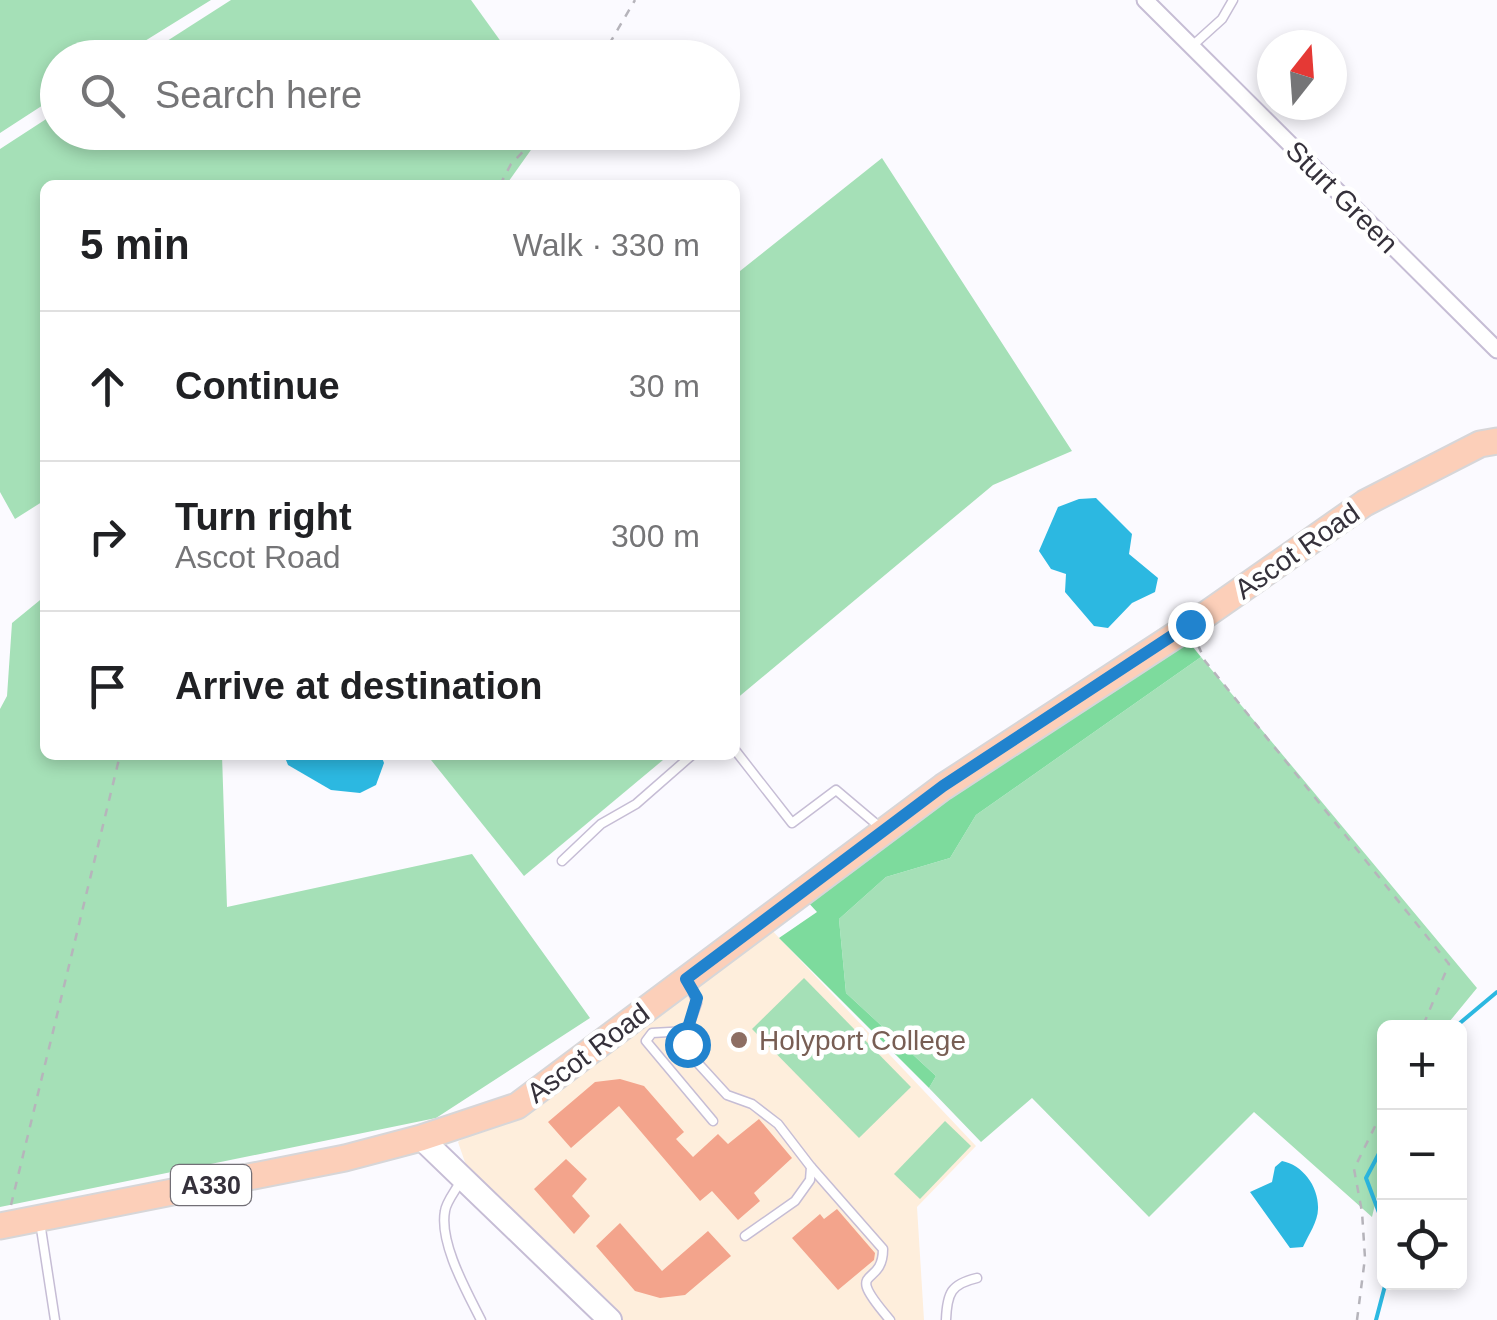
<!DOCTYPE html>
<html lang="en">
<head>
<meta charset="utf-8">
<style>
	:root { --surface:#fff; --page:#f6f6f6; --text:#202124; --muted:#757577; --line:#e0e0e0 }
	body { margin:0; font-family:Helvetica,sans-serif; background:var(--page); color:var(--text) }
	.controls { position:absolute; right:30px; bottom:30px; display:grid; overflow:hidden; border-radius:15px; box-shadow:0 5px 15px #0003 }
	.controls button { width:90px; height:90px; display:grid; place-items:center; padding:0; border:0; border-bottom:2px solid var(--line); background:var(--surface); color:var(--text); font:50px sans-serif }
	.compass { position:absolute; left:1257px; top:30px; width:90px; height:90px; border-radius:50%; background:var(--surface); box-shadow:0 5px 15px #0003; rotate:17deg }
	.stop { position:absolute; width:30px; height:30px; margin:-22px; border:8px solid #2183ce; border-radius:50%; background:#fff }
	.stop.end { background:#2183ce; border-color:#fff; box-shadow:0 2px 10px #0008 }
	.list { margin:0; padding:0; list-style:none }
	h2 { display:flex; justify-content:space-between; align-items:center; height:130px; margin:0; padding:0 40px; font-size:42px }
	h2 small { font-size:32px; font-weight:400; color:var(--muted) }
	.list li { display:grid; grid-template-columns:65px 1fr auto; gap:30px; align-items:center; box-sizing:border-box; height:150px; padding:0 40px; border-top:2px solid var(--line) }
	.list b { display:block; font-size:38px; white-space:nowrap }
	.list p { margin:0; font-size:32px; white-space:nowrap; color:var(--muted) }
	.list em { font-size:32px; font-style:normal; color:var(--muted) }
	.icon { flex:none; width:55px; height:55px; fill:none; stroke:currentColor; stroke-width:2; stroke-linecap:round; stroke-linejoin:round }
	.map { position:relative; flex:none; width:1497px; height:1320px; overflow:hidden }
	.search { position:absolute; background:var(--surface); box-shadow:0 5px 15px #0003; left:40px; top:40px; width:700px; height:110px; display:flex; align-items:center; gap:25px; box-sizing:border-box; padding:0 35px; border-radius:55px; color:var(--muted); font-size:38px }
	.panel { position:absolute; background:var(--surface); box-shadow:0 5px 15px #0003; left:40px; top:180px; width:700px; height:580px; border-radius:15px }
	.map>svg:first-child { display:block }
	.education { fill:#feeedc }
	.green { fill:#a5e0b7 }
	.forest { fill:#7ddb9d }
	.water { fill:#2cb8e1 }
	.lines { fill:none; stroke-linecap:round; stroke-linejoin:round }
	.stream { stroke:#2cb8e1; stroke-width:4 }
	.building { fill:#f3a48c }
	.service-casing { stroke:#c6bdd5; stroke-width:11 }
	.minor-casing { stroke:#c6bdd5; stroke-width:19 }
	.secondary-casing { stroke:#c6bdd5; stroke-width:26 }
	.primary-casing { stroke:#d7d6d8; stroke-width:29 }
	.path { stroke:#b6b4bb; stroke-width:2.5; stroke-dasharray:8 8; stroke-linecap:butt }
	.service { stroke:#fff; stroke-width:8 }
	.minor { stroke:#fff; stroke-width:15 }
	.secondary { stroke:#fff; stroke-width:22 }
	.primary { stroke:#fccfb9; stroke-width:25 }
	.route { stroke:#2183ce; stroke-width:12 }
	.education-dot { fill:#8d6e63; stroke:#fff; stroke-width:4 }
	.labels { text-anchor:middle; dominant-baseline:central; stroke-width:9; stroke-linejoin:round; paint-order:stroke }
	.shield { fill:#fff; stroke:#726f76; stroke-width:2.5 }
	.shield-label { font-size:25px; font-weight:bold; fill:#35313b }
	.street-label { font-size:28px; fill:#35313b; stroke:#fff }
	.education-label { font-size:28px; fill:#785e54; stroke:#fff; text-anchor:start }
</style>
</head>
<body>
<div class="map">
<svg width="1497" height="1320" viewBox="0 0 1497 1320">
	<rect width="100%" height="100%" fill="#fbfaff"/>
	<!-- education -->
	<polygon class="education" points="767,925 976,1146 917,1207 924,1320 614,1320 468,1171 458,1142"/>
	<!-- green -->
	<g class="green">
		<polygon points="0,0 211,0 119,57 58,58 57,96 0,133"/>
		<polygon points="231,0 471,0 512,57 142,57"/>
		<polygon points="57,112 58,132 543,133 506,185 45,185 45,500 15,519 0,492 0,149"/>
		<polygon points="882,158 1072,451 993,485 735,700 735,275"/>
		<polygon points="45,596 45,755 222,755 227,907 472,854 590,1018 436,1118 0,1207 0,709 7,696 12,623"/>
		<polygon points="1201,657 1477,988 1445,1027 1384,1028 1384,1167 1372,1217 1254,1112 1149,1217 1032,1098 981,1142 929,1088 936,1076 846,993 839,919 886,877 950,858 976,815"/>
		<polygon points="427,755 669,755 524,876"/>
		<polygon points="804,978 911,1087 859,1138 752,1029"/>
		<polygon points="945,1121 971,1146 920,1199 894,1174"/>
	</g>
	<!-- forest -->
	<polygon class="forest" points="1183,635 1201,657 976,815 950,858 886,877 839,919 846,993 936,1076 929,1088 779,938 817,912 805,899"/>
	<!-- water -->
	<g class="water">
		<polygon points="1096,498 1132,534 1129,554 1158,578 1155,592 1132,603 1108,628 1094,626 1065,592 1066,574 1051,569 1039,551 1058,507 1079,499"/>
		<polygon points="284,755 381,755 384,763 376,785 360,793 331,790 288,765"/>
		<path d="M1282 1161C1303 1165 1319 1187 1318 1209 1318 1221 1308 1236 1303 1247L1290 1248 1250 1192 1272 1182 1275 1167Z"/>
	</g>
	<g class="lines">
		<!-- stream -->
		<g class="stream">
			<polyline points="1454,1028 1497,992"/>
			<polyline points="1384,1144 1366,1178 1384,1226"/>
			<polyline points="1376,1320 1386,1282"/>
		</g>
	</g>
	<!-- building -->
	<g class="building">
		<polygon points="620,1079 644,1086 684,1132 676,1139 693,1157 718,1134 728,1144 759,1119 792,1158 754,1193 760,1201 738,1220 712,1191 700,1201 619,1106 571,1148 548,1122 595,1082"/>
		<polygon points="566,1159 587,1179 572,1196 590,1216 574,1234 534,1189"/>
		<polygon points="837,1209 875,1253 874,1260 838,1290 792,1238 820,1214 824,1219"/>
		<polygon points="620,1223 662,1271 708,1231 731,1256 685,1295 660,1298 635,1291 596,1246"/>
	</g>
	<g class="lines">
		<!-- service casing -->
		<g class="service-casing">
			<g id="service">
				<polyline points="1191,47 1222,19 1233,0"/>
				<polyline points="735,750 792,823 836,790 881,828"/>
				<polyline points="562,861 601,824 636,804 692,755"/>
				<polyline points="689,983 697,1003 687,1031 689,1051 695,1060 727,1095 752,1104 778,1124 811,1167 810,1180 795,1201 745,1236"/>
				<polyline points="687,1031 652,1033 646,1041 713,1121"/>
				<path d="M811 1167 883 1249C883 1290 841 1263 890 1320"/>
				<path d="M460 1182C456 1190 446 1202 445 1211 439 1243 467 1292 481 1320"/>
				<polyline points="40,1222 55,1320"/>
				<path d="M946 1320C947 1293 951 1284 977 1278"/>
			</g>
		</g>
		<!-- minor casing -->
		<g class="minor-casing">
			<polyline id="minor" points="1145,0 1497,350"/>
		</g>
		<!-- secondary casing -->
		<g class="secondary-casing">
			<polyline id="secondary" points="421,1138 610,1320"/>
		</g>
		<!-- primary casing -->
		<g class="primary-casing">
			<polyline id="primary" points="0,1226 345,1158 421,1138 517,1106 943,787 1191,625 1365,503 1480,444 1497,441"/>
		</g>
		<!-- path -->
		<g class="path">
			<polyline points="601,58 635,0"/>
			<polyline points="500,185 511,164 542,132"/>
			<polyline points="1198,645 1205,661 1449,964 1422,1028"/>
			<polyline points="11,1205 120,755"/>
			<polyline points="1357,1320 1365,1258 1362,1212 1354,1169 1384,1108"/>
		</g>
		<!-- service -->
		<use href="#service" class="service"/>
		<!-- minor -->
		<use href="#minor" class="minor"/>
		<!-- secondary -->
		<use href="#secondary" class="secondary"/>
		<!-- primary -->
		<use href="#primary" class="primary"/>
	</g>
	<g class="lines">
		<!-- route -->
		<polyline class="route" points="687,1044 687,1031 697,998 686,979 943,786 1190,624"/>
	</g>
	<!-- markers -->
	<circle class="education-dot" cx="739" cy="1040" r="10"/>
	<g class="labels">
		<!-- shield labels -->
		<rect class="shield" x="171" y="1165" width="80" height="40" rx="8"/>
		<g class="shield-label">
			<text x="211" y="1185">A330</text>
		</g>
		<!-- street labels -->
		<g class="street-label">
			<text transform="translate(1342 197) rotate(45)">Sturt Green</text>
			<text transform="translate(1297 551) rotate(-35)">Ascot Road</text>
			<text transform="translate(588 1053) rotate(-37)">Ascot Road</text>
		</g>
		<!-- education labels -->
		<g class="education-label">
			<text x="759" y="1040">Holyport College</text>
		</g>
	</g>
</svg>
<div class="controls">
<button>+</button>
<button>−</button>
<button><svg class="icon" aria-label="locate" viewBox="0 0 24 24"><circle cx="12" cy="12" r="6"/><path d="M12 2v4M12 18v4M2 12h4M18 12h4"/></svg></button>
</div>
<svg class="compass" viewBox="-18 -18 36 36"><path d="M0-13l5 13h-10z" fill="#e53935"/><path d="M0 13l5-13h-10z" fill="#757577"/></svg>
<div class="stop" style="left:687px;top:1044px"></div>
<div class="stop end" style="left:1190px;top:624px"></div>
<div class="search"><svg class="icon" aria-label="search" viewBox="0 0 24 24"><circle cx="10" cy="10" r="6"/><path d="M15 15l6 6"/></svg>Search here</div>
<section class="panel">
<h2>5 min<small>Walk · 330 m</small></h2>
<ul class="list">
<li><svg class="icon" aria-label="ahead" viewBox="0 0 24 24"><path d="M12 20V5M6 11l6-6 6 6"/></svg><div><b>Continue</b></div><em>30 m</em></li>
<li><svg class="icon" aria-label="right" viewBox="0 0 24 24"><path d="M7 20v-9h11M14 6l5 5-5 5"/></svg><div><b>Turn right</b><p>Ascot Road</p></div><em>300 m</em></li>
<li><svg class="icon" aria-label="arrive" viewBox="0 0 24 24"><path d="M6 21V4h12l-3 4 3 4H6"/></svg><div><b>Arrive at destination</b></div></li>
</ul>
</section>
</div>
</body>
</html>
